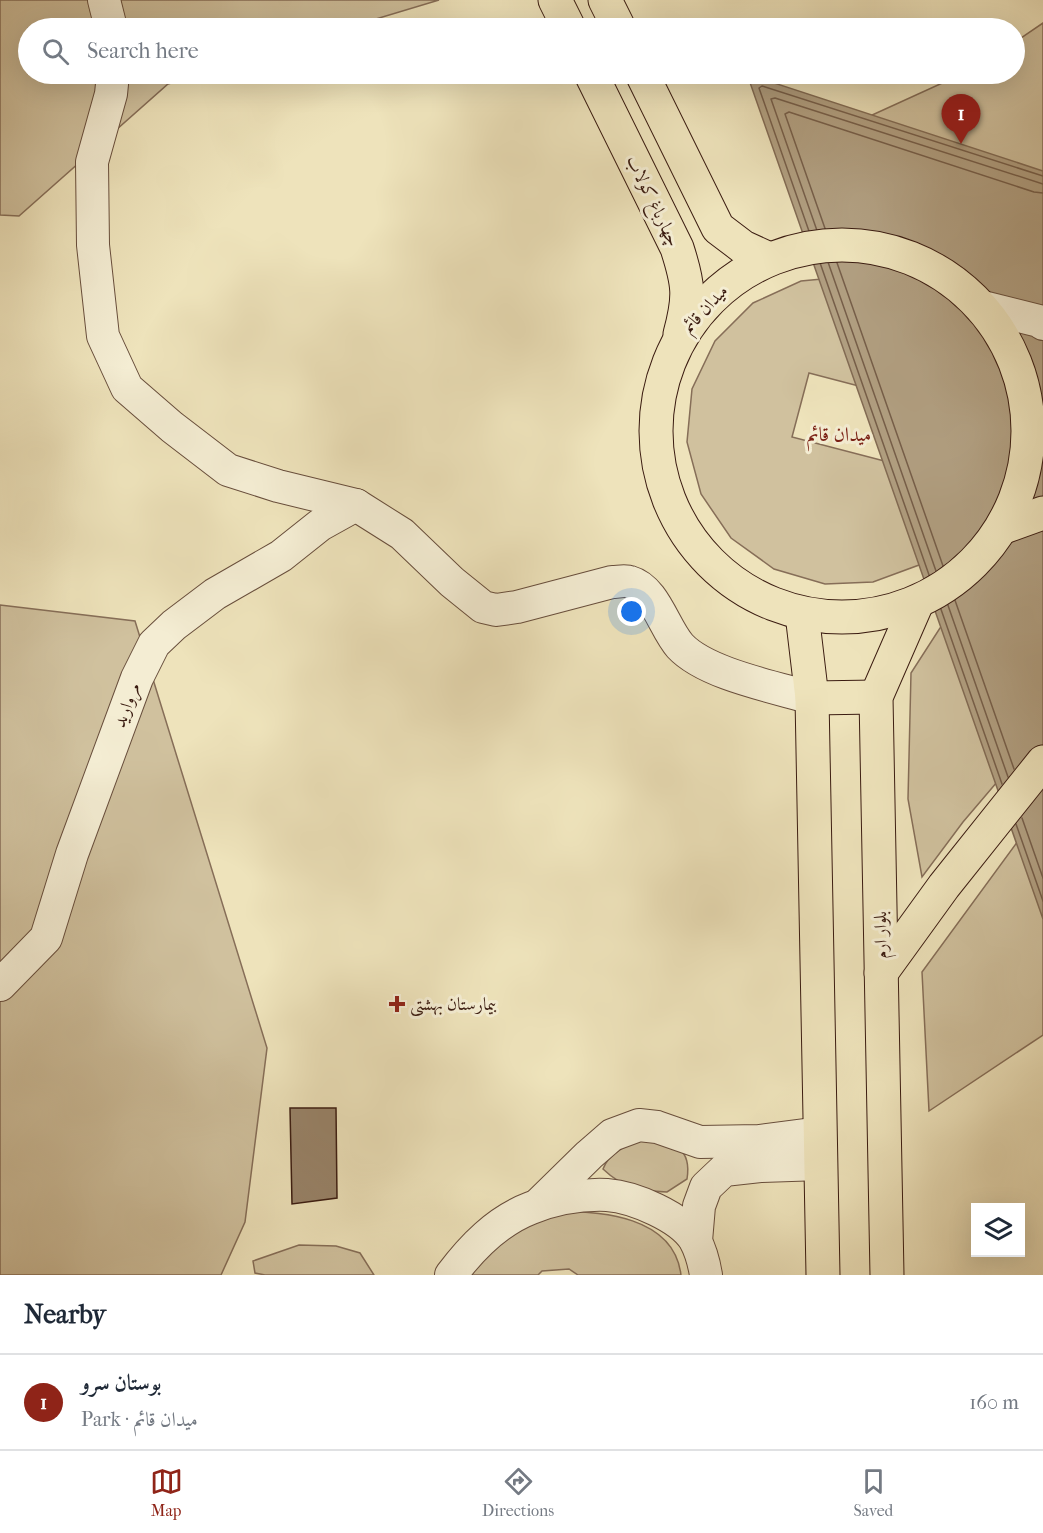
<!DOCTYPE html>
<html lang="en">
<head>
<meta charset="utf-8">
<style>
	:root { --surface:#fff; --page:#f2f2f3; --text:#1f2937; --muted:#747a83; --line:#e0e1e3; --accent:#8f2418 }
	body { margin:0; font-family:"IM FELL French Canon",Amiri,serif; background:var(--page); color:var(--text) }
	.controls { position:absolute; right:18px; bottom:18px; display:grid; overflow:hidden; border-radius:0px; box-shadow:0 6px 24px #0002 }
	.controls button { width:54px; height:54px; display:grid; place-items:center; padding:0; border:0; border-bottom:2px solid var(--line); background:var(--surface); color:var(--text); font:30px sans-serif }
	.you { position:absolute; left:632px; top:612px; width:21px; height:21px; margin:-15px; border:4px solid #fff; border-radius:50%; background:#1a73e8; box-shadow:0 0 0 9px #1a73e833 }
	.badge { display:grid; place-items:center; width:39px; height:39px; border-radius:50%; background:var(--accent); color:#fff; font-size:20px; font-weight:700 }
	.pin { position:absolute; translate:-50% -50px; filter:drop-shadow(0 2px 3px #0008) }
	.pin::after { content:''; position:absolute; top:32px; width:21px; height:18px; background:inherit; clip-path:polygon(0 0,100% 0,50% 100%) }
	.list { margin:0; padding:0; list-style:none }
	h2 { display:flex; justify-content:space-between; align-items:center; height:78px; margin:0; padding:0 24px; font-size:26px }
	h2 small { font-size:20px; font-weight:400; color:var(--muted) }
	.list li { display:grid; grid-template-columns:39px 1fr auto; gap:18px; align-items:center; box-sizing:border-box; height:96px; padding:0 24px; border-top:2px solid var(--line) }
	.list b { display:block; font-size:22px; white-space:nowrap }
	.list p { margin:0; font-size:20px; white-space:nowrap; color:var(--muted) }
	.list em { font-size:20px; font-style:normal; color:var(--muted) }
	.icon { flex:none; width:33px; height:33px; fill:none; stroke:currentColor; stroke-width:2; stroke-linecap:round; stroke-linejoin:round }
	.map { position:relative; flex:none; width:1043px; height:1275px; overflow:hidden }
	.search { position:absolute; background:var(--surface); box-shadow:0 6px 24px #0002; left:18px; right:18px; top:18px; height:66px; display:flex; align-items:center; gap:15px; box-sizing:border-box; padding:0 21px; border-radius:33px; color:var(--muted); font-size:22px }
	.sheet { height:174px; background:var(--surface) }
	nav { display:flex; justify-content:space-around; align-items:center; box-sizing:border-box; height:84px; border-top:2px solid var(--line); background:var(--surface); font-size:16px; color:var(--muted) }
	nav a { display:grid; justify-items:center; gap:3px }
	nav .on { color:var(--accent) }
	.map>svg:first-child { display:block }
	.green { fill:#d0c19e; stroke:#866e58; stroke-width:1.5; fill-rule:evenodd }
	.water { fill:#b19f81; stroke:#826b54; stroke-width:1.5 }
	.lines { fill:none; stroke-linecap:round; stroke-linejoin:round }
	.shore { stroke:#765e49; stroke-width:1.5 }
	.building { fill:#988369; stroke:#3b1c11; stroke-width:1.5 }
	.minor-casing { stroke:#684e3c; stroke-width:34 }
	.major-casing { stroke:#3b1c11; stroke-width:35 }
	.minor { stroke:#f4edd3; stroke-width:32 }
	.major { stroke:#eee3bb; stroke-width:33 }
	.poi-dot { fill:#8f2418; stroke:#f4edd3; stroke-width:2 }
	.labels { text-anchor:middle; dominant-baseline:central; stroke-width:6; stroke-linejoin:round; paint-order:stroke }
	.street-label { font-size:18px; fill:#3b1c11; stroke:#f4edd3 }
	.poi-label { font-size:18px; fill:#3b1c11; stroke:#f4edd3; text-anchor:start }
	.neighbourhood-label { font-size:20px; fill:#7a1f14; stroke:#f4edd3 }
</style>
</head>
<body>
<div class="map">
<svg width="1043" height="1275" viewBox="0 0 1043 1275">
	<rect width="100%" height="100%" fill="#eee3bb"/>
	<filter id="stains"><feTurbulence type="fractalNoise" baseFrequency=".00333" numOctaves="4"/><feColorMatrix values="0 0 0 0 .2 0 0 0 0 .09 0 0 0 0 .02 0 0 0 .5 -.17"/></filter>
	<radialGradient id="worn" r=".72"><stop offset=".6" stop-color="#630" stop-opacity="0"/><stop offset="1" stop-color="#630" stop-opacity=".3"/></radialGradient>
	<!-- green -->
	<g class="green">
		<polygon points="0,0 439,0 346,28 28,28 28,74 201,74 168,84 19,216 0,215"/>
		<polygon points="1043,23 1043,278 859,121 962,74 1014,74 1015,42"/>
		<path d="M854 276 906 289 946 316 977 354 994 400 996 448 983 495 957 535 919 565 873 582 825 584 774 569 731 538 701 494 687 442 692 389 715 341 753 303 801 281ZM809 373 985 419 969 483 792 437Z"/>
		<polygon points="1033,549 1043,728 963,822 922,877 908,799 911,673 940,628"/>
		<polygon points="0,605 135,621 267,1048 245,1222 221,1275 0,1275"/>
		<polygon points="1043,807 1043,1035 929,1111 922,972"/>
		<path d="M647 1138C674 1142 692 1148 687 1179L667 1192C640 1191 623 1188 603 1169 610 1150 630 1145 647 1138Z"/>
		<path d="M554 1211C601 1211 674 1216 681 1275H578L569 1269 542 1271 538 1275H471L497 1243Z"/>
		<polygon points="299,1245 336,1246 360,1253 374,1275 265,1275 255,1273 253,1261"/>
	</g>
	<!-- water -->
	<polygon class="water" points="747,74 1043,171 1043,919"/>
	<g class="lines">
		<!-- shore -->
		<g class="shore">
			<polyline points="1014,769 785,114 789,112 1034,192 1043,193"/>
			<polyline points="1008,777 771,99 775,98 1043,184"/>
			<polyline points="1002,784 759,88 762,86 1043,176"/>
			<polyline points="1022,818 1043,878"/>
			<polyline points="1016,824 1043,901"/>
		</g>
	</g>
	<!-- building -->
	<polygon class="building" points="290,1108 336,1108 337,1198 292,1204"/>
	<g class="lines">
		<!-- minor casing -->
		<g class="minor-casing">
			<g id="minor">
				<polyline points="104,0 111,28"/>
				<path d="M113 74 111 94 92 162 93 245 103 336 127 388 172 427 228 470 278 486 356 505 402 534 452 582 483 607 496 610 517 607 612 582C618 582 625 580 630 582 655 589 664 628 680 646 706 674 775 687 812 698"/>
				<polyline points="983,307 1039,321 1043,324"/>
				<polyline points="0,985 46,938 72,854 137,678 154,644 174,625 215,594 281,556 320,525 356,505"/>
				<polyline points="539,1204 589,1155 612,1135 639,1125 657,1127 700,1142 759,1141 820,1133"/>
				<polyline points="696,1241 699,1206 706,1187 724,1170 760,1166 821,1164"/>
				<path d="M451 1275C472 1247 497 1221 531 1208 554 1199 582 1194 607 1195 634 1197 681 1217 695 1240 701 1251 704 1263 706 1275"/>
			</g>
		</g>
		<!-- major casing -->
		<g class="major-casing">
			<g id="major">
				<polyline points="555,0 569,28"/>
				<polyline points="605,0 619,28"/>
				<path d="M591 74 677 248C689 285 690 297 680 334"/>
				<polyline points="642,74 718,228 743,247 767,258"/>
				<circle cx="842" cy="431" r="186"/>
				<polyline points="1004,527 1043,513"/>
				<polyline points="802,614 812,698 823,1275"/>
				<polyline points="812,698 876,697"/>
				<polyline points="881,973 944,886 1043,762"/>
				<polyline points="887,1275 876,697 917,603"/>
			</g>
		</g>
		<!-- minor -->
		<use href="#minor" class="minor"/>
		<!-- major -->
		<use href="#major" class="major"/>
	</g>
	<!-- markers -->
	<path class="poi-dot" d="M394 995h6v6h6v6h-6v6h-6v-6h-6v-6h6z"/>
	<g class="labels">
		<!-- street labels -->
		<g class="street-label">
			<text transform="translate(653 201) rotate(64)">چهارباغ کولاب</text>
			<text transform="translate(705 309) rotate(-47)">میدان قائم</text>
			<text transform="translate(127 705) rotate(-69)">مروارید</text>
			<text transform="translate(881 935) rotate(-91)">بلوار ارم</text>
		</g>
		<!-- poi labels -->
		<g class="poi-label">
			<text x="410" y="1004">بیمارستان بهشتی</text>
		</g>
		<!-- neighbourhood labels -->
		<g class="neighbourhood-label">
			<text x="839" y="434">میدان قائم</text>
		</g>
	</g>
	<rect width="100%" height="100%" filter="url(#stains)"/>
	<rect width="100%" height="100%" fill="url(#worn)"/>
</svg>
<div class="controls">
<button><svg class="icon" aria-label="layers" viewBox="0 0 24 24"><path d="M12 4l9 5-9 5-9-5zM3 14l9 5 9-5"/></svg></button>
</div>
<div class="you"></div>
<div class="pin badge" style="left:961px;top:144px">1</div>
<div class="search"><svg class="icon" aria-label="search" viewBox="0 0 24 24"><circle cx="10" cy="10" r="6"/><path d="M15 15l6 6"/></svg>Search here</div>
</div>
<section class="sheet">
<h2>Nearby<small></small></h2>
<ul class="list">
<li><span class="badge">1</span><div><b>بوستان سرو</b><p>Park · میدان قائم</p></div><em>160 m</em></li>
</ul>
</section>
<nav>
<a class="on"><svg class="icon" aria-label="map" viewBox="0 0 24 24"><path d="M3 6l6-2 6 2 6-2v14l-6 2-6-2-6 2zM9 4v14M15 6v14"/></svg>Map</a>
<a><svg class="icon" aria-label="directions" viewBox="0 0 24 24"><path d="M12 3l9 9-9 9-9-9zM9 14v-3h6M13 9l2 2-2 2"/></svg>Directions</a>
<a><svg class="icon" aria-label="saved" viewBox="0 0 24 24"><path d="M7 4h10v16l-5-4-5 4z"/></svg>Saved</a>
</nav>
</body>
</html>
